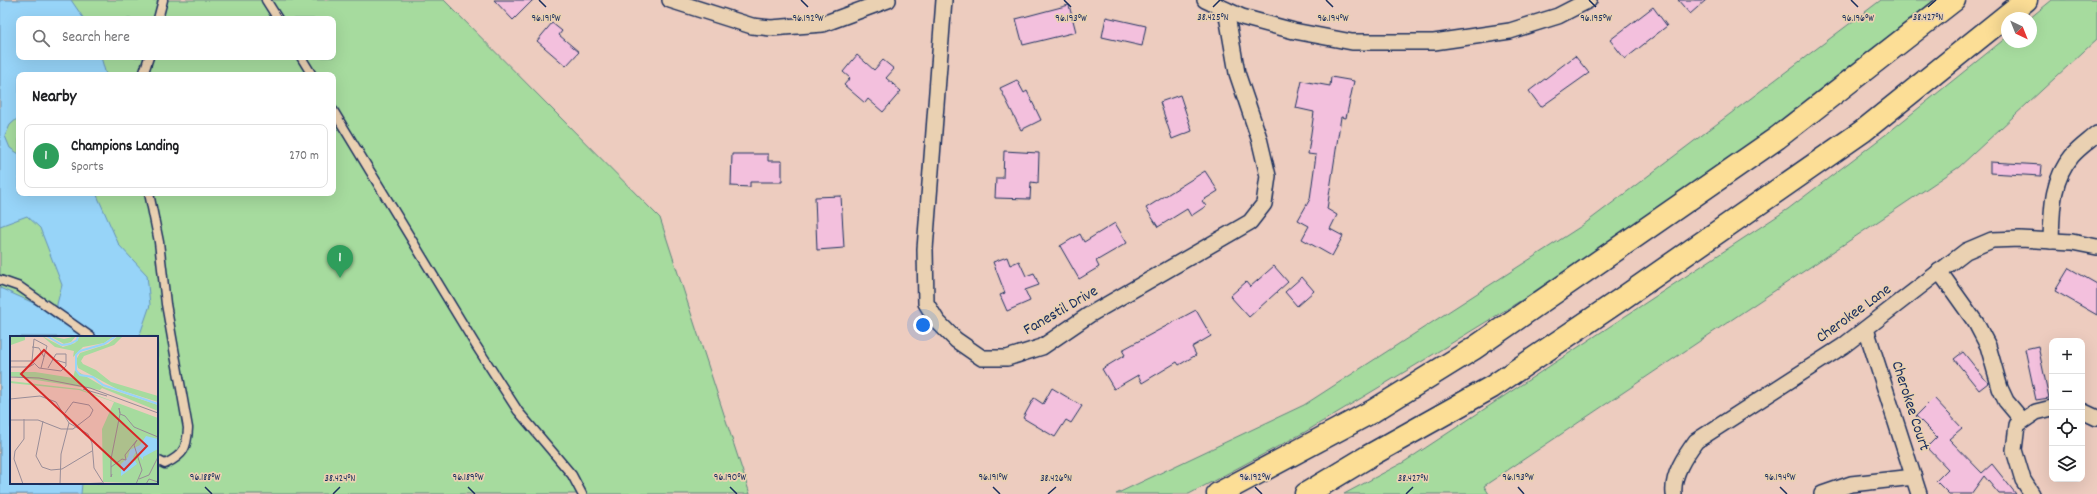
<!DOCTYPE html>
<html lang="en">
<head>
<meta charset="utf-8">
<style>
	:root { --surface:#fff; --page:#f6f6f6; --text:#202124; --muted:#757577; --line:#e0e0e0; --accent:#ea580c }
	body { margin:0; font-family:Dekko,sans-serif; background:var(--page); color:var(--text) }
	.controls { position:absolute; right:12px; bottom:12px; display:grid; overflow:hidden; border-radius:8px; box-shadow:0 4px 16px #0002 }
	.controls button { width:36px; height:36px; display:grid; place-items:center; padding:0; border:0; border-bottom:1px solid var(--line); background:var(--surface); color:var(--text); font:20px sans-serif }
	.compass { position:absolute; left:2001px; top:12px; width:36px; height:36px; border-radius:50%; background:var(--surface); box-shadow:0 4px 16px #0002; rotate:137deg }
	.you { position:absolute; left:923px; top:325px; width:14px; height:14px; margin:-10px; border:3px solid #fff; border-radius:50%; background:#1a73e8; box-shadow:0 0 0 6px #1a73e833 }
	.badge { display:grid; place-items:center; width:26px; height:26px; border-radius:50%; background:var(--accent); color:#fff; font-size:13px; font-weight:700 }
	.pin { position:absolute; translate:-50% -33px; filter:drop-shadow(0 1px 2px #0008) }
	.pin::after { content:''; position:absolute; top:21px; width:14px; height:12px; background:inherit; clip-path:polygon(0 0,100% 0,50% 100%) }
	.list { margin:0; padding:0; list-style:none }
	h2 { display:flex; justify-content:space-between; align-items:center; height:52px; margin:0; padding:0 16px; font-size:17px }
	h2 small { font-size:13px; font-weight:400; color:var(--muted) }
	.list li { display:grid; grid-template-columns:26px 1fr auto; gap:12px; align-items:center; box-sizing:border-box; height:64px; margin:0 8px 8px; padding:0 8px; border:1px solid var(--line); border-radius:8px }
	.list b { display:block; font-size:15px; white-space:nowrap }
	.list p { margin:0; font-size:13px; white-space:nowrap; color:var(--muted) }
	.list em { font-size:13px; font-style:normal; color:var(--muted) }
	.icon { flex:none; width:22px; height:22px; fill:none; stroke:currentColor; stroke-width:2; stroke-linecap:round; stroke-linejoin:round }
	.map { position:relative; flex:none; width:2097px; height:494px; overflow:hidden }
	.search { position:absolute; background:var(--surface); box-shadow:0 4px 16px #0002; left:16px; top:16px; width:320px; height:44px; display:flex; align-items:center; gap:10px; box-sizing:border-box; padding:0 14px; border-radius:8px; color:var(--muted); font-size:15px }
	.panel { position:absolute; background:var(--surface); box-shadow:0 4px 16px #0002; left:16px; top:72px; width:320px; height:124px; border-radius:8px }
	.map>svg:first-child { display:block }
	.green { fill:#a6db9e; stroke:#60857e; fill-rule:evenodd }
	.water { fill:#97d4f8; stroke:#6592ba }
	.building { fill:#f3c0dd; stroke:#1b2f5e }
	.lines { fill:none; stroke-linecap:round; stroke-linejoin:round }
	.lane-casing { stroke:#1b2f5e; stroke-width:11 }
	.street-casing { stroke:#1b2f5e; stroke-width:18 }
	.highway-casing { stroke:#1b2f5e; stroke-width:25 }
	.lane { stroke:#ead1b2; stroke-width:8 }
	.street { stroke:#ead1b2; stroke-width:15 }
	.highway { stroke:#fcde96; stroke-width:22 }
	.ticks { fill:none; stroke:#1b2f5e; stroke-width:1.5 }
	.labels { text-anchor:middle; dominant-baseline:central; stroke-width:3.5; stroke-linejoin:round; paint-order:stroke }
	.street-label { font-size:16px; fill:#1b2f5e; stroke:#ead1b2 }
	.inset-river { fill:none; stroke:#97d4f8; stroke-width:2 }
	.inset-road { fill:none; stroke:#998d98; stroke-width:1 }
	.view { fill:#d62828; fill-opacity:0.15; stroke:#d62828; stroke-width:2 }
	.inset-edge { fill:none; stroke:#1b2f5e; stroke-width:2 }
	.ticks-label { font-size:10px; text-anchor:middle; fill:#1b2f5e; stroke:#ead1b2; stroke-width:3.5; stroke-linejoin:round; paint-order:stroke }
</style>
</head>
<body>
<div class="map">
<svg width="2097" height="494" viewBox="0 0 2097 494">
	<rect width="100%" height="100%" fill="#edccbf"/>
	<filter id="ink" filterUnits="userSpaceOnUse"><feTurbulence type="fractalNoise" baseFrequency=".025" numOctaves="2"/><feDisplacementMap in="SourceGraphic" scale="8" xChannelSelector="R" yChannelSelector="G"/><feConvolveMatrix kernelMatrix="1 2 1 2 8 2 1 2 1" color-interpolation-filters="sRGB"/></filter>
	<g filter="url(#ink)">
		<!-- green -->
		<g class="green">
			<path d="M0 0H444L660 218 750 494H0ZM19 19H333V57H19ZM19 75H333V193H19ZM11 337H157V483H11Z"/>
			<polygon points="1881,0 1934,0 1801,106 1675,197 1551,282 1416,365 1305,432 1189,494 1116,494 1304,405 1583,225"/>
			<polygon points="2052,0 2097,0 2097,39 1959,167 1484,486 1489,494 1344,494 1404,462 1788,209 1889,132 2007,37 2007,42 2031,42 2030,18"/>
		</g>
		<!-- water -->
		<polygon class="water" points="0,0 71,0 84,19 19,19 19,57 101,57 106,75 19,75 19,117 10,125 5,136 10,148 19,154 19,193 96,193 119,245 147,275 150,305 139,337 11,337 11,483 82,483 81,494 0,494 0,288 38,305 57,320 57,304 62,285 40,228 27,216 0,226"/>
		<!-- building -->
		<g class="building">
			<polygon points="494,0 533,0 513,20"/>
			<polygon points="1678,0 1706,0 1690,14"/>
			<polygon points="1069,5 1076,32 1023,45 1016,19"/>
			<polygon points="1653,7 1667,26 1625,59 1610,40"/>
			<polygon points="1106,17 1146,26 1142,46 1102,37"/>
			<polygon points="552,23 562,31 559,35 579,52 566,66 537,41"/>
			<polygon points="857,55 874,70 883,60 894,69 886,78 901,91 883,112 868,99 865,103 844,85 850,78 843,72"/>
			<polygon points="1575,56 1589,73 1541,107 1529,91"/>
			<polygon points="1331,77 1354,81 1346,118 1341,117 1327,209 1337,215 1330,229 1343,236 1332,256 1302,239 1309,226 1298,220 1310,199 1316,155 1308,154 1314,112 1296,108 1302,81 1330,86"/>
			<polygon points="1017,80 1024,93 1027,91 1041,120 1021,130 1000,88"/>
			<polygon points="1180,95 1192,131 1172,139 1160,102"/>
			<polygon points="1004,151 1039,153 1038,183 1031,182 1030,199 995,198 996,178 1003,178"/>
			<polygon points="732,154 768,154 768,161 782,161 782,182 750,182 750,187 731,186"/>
			<polygon points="1990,162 2042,165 2041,176 1990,173"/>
			<polygon points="1205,171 1218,191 1202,201 1206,206 1191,216 1187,209 1158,227 1146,208"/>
			<polygon points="841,196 844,248 817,250 815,197"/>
			<polygon points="1115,223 1127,243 1096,261 1099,267 1079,279 1060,246 1080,234 1084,242"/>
			<polygon points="1007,257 1010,265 1019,261 1026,276 1034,273 1039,285 1025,290 1030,301 1007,311 1000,295 1005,293 993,262"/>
			<polygon points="1274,266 1288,282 1249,317 1230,296 1246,282 1250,287"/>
			<polygon points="2069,268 2097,284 2097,315 2055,291"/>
			<polygon points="1302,277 1314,291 1297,306 1285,292"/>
			<polygon points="1196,310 1211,336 1192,347 1196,355 1179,365 1177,362 1142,383 1138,375 1114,389 1102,369 1125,355 1122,350"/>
			<polygon points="2038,346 2049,398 2036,400 2025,349"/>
			<polygon points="1963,352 1988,383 1979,390 1954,359"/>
			<polygon points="1052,388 1082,406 1071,423 1066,420 1055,437 1023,418 1034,398 1043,404"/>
			<polygon points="1934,398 1962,428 1949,439 1982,473 1992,464 2016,494 1999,494 1984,476 1971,494 1949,494 1936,481 1948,469 1927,447 1937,437 1916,416"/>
		</g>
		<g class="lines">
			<!-- lane casing -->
			<g class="lane-casing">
				<g id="lane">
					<polyline points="266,0 278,19"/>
					<polyline points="158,19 163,0"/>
					<polyline points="301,57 312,75"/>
					<polyline points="143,75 149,57"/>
					<polyline points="333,110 475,344 518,411 572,475 582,494"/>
					<path d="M149 193 159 242 166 304 188 428C187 448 184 455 165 464L157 460"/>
					<polyline points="0,280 20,287 91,337"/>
				</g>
			</g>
			<!-- street casing -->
			<g class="street-casing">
				<g id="street">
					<polyline points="670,0 752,26 771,28 823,24 888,0"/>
					<polyline points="944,0 925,249 926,303 937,321 956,340 982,358 1007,358 1042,347 1089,315 1250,222 1264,204 1268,176 1259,138 1237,73 1226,10"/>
					<polyline points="1205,0 1242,17 1294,31 1352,42 1434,42 1510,31 1558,16 1589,0"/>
					<path d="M2051 241C2052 210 2051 181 2072 156 2079 148 2089 141 2097 134"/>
					<polyline points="1939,271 1976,323 1988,346 2000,388 2006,401 2022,420"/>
					<polyline points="1866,329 1919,494"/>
					<polyline points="2082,411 2097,418"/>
					<path d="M1674 494C1672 475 1685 456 1696 441L1843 346 1966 251 1992 240 2020 239 2072 242 2097 247"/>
					<polyline points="1822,494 1851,484 1914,477"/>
					<polyline points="2032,494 2023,480 2014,450 2017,425 2036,412 2052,408"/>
				</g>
			</g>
			<!-- highway casing -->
			<g class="highway-casing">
				<g id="highway">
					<polyline points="1218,494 1373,411 1473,349 1777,138 1954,0"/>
					<polyline points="1306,494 1369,456 1492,387 1620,300 1863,131 2026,0"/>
				</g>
			</g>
			<!-- lane -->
			<use href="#lane" class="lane"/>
			<!-- street -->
			<use href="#street" class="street"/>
			<!-- highway -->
			<use href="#highway" class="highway"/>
		</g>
	</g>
	<!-- ticks -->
	<path class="ticks" d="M539 0 546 7M801 0 808 7M1064 0 1071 7M1326 0 1333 7M1589 0 1596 7M1851 0 1858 7M1213 7 1220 0M1928 7 1936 0M205 487 212 494M468 487 475 494M730 487 737 494M993 487 1000 494M1255 487 1262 494M1518 487 1524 494M1780 487 1787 494M333 494 340 487M1048 494 1056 487M1406 494 1413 487"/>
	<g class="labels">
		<!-- street labels -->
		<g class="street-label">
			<text transform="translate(1061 311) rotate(-30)">Fanestil Drive</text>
			<text transform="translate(1854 314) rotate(-36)">Cherokee Lane</text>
			<text transform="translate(1910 406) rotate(72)">Cherokee Court</text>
		</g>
	</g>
	<!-- overview -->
	<g transform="translate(10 336)">
		<rect width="148" height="148" fill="#edccbf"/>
		<path d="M0 0H15V4L1 9ZM32 0 53 11 65 7 70 0H104L94 7 73 11 63 21 64 15 45 11ZM40 0 54 3 66 0 61 6 54 8ZM108 0H113L104 9 74 20 71 25 73 28 86 34 101 46 148 60V66L107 53 68 32 66 24 70 17 98 8ZM65 34 94 51 148 69V75L92 52 90 54 0 40V36H25L63 42ZM0 45 70 53 148 82V148L93 146 92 93 104 66 69 54 0 47Z" fill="#a6db9e"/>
		<path d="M136 100 148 103V113L133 121V124L126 116 123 121 127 128 111 140V128L118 121 120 114 130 109Z" fill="#97d4f8"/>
		<path class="inset-river" d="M37 0 52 9 60 8 67 4 68 0M106 0 94 8 70 15 66 19V34L70 39 83 41 93 49 148 68"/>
		<path class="inset-road" d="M22 11 29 12 34 21M42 23 56 27M0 25H22L29 32 51 35 56 30V18H46L38 32M22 25 24 3 37 10 31 32M0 31H19L24 28M0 41 29 42 80 52 148 77M73 53 97 60M0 63 30 60 46 66 59 87 78 98 82 107 84 132 94 148M110 77 109 72 110 78 115 80 124 91 148 101M0 84H28L51 93H63L80 80 83 74 79 69 63 66 55 77M33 85 26 120 32 131 41 134 52 133 82 115M101 131 112 123 116 124 115 119 127 104 124 109 132 134 126 148M102 138 101 141V123L110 78M129 143 139 139 148 121M13 148 4 123 5 115 14 103V83M50 148 51 118 59 87M69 148 92 147M136 148 139 143 148 146"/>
		<path class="view" d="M34 14 137 110 114 134 11 38Z"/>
		<rect width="148" height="148" class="inset-edge"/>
	</g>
	<g class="ticks-label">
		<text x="1213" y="20">38.425°N</text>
		<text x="1928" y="20">38.427°N</text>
		<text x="546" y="21">96.191°W</text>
		<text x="808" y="21">96.192°W</text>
		<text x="1071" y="21">96.193°W</text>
		<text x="1333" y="21">96.194°W</text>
		<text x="1858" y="21">96.196°W</text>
		<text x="1596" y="21">96.195°W</text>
		<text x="205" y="480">96.188°W</text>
		<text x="468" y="480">96.189°W</text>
		<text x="730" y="480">96.190°W</text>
		<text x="993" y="480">96.191°W</text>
		<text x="1255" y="480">96.192°W</text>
		<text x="1518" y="480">96.193°W</text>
		<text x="1780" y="480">96.194°W</text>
		<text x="340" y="481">38.424°N</text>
		<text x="1056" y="481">38.426°N</text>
		<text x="1413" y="481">38.427°N</text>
	</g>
</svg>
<div class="controls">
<button>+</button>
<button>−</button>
<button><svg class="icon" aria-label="locate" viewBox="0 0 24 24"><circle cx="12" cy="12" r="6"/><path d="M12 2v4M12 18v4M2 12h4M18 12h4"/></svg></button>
<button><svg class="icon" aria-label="layers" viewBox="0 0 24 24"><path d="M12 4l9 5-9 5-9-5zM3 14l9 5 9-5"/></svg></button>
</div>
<svg class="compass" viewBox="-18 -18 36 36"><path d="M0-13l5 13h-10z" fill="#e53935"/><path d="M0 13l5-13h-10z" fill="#757577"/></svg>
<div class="you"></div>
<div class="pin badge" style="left:340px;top:278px;background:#2e9e5b">1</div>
<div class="search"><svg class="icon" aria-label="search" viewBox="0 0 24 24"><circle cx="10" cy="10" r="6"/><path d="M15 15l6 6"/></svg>Search here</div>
<section class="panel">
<h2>Nearby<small></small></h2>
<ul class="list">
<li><span class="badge" style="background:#2e9e5b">1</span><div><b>Champions Landing</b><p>Sports</p></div><em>270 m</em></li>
</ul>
</section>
</div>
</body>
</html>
